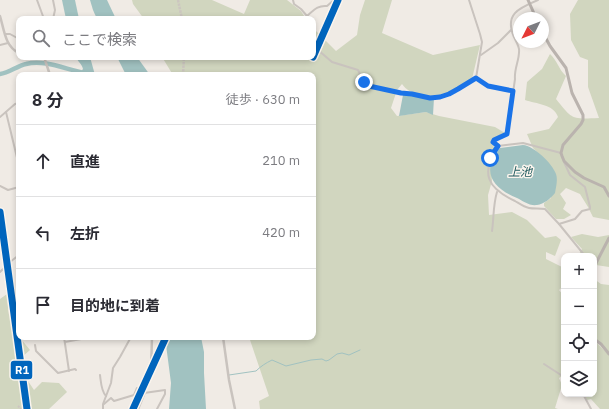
<!DOCTYPE html>
<html lang="ja">
<head>
<meta charset="utf-8">
<style>
	:root { --surface:#fff; --page:#f7f7f7; --text:#2b2b33; --muted:#7c7c81; --line:#e1e1e2 }
	body { margin:0; font-family:"IBM Plex Sans","Noto Sans JP",sans-serif; background:var(--page); color:var(--text) }
	.controls { position:absolute; right:12px; bottom:12px; display:grid; overflow:hidden; border-radius:8px; box-shadow:0 2px 6px #0003 }
	.controls button { width:36px; height:36px; display:grid; place-items:center; padding:0; border:0; border-bottom:1px solid var(--line); background:var(--surface); color:var(--text); font:20px sans-serif }
	.compass { position:absolute; left:513px; top:12px; width:36px; height:36px; border-radius:50%; background:var(--surface); box-shadow:0 2px 6px #0003; rotate:228deg }
	.stop { position:absolute; width:12px; height:12px; margin:-9px; border:3px solid #1a73e8; border-radius:50%; background:#fff }
	.stop.end { background:#1a73e8; border-color:#fff; box-shadow:0 1px 4px #0008 }
	.list { margin:0; padding:0; list-style:none }
	h2 { display:flex; justify-content:space-between; align-items:center; height:52px; margin:0; padding:0 16px; font-size:17px }
	h2 small { font-size:13px; font-weight:400; color:var(--muted) }
	.list li { display:grid; grid-template-columns:26px 1fr auto; gap:12px; align-items:center; box-sizing:border-box; height:72px; padding:0 16px; border-top:1px solid var(--line) }
	.list b { display:block; font-size:15px; white-space:nowrap }
	.list em { font-size:13px; font-style:normal; color:var(--muted) }
	.icon { flex:none; width:22px; height:22px; fill:none; stroke:currentColor; stroke-width:2; stroke-linecap:round; stroke-linejoin:round }
	.map { position:relative; flex:none; width:609px; height:409px; overflow:hidden }
	.search { position:absolute; background:var(--surface); box-shadow:0 2px 6px #0003; left:16px; top:16px; width:300px; height:44px; display:flex; align-items:center; gap:10px; box-sizing:border-box; padding:0 14px; border-radius:8px; color:var(--muted); font-size:15px }
	.panel { position:absolute; background:var(--surface); box-shadow:0 2px 6px #0003; left:16px; top:72px; width:300px; height:268px; border-radius:8px }
	.map>svg:first-child { display:block }
	.green { fill:#d1d6bf }
	.water { fill:#a1c2c1 }
	.lines { fill:none; stroke-linecap:round; stroke-linejoin:round }
	.stream { stroke:#a1c2c1; stroke-width:1 }
	.river { stroke:#a1c2c1; stroke-width:4.5 }
	.minor-tunnel { stroke:#ccc6c0; stroke-width:2; stroke-dasharray:2 1; stroke-linecap:butt }
	.tertiary-tunnel { stroke:#ccc6c0; stroke-width:2.5; stroke-dasharray:2.5 1; stroke-linecap:butt }
	.minor { stroke:#c9c3be; stroke-width:2 }
	.tertiary { stroke:#c9c3be; stroke-width:2.5 }
	.secondary { stroke:#bab3ae; stroke-width:3 }
	.rail-1-casing { stroke:#fbf5ee; stroke-width:10 }
	.rail-1 { stroke:#0065bd; stroke-width:7 }
	.route { stroke:#1a73e8; stroke-width:5 }
	.labels { text-anchor:middle; dominant-baseline:central; stroke-width:3; stroke-linejoin:round; paint-order:stroke }
	.water-label { font-size:12px; font-style:italic; fill:#1f5a5e; stroke:#fbf5ee }
	.line-badge { stroke:#fbf5ee; stroke-width:1.5 }
	.badge-label { font-size:11px; text-anchor:middle; font-weight:bold; fill:#fff }
</style>
</head>
<body>
<div class="map">
<svg width="609" height="409" viewBox="0 0 609 409">
	<rect width="100%" height="100%" fill="#f0ebe5"/>
	<!-- green -->
	<g class="green">
		<polygon points="132,0 212,0 244,14 250,0 287,0 301,11 306,19 144,19 133,4"/>
		<path d="M365 0H392L382 33 433 55 480 45 472 79C456 91 440 99 420 95 412 93 406 90 402 84L397 90 391 108 397 116 426 112 439 116 495 127 505 133 491 140 496 152 491 167 492 181 488 195 489 215 512 212 527 220 545 238 556 236 561 240 555 256 546 252V259L562 267V277L564 278V286L559 290 564 296V375L559 378 562 385 555 408 558 409H260L259 401 269 396 249 337H313V75H173L162 57H313V28L336 51 357 35 360 15Z"/>
		<path d="M578 0H609V220L593 217 588 207 580 194 566 188 560 194 566 203 563 209 571 215 564 219H556L544 206V203L551 198 549 164 533 148 527 134 549 129 558 117C554 104 536 104 525 100L527 82 542 69 550 54C557 60 559 70 566 76L556 99C573 120 571 119 599 118L588 87V60L580 57 571 40 570 14Z"/>
		<polygon points="582,234 598,237 609,235 609,267 596,265 594,267 594,256 578,256 582,249 571,237"/>
		<polygon points="594,279 601,284 609,285 609,353 594,338 594,309 596,303 594,297"/>
		<polygon points="7,294 9,315 19,319 19,337 23,337 21,339 30,350 22,357 31,370 24,375 34,390 42,382 59,383 67,392 49,409 0,409 0,299"/>
		<polygon points="594,340 609,355 609,409 600,409 591,399 587,400 584,394 594,394"/>
	</g>
	<!-- water -->
	<g class="water">
		<polygon points="62,0 75,0 79,19 66,19"/>
		<polygon points="90,0 107,0 116,19 97,19 93,10"/>
		<path d="M76 57H90L95 75H80L79 74 83 69C82 64 78 62 76 57Z"/>
		<polygon points="117,57 137,57 150,75 126,75"/>
		<path d="M403 95C414 95 423 99 434 98L433 115 426 112 399 116Z"/>
		<path d="M523 145C534 146 552 163 556 174 558 180 556 187 555 193 550 199 544 204 537 205 529 206 523 201 517 198 493 188 480 172 500 148Z"/>
		<polygon points="165,337 201,337 204,352 204,373 206,409 169,409 171,383"/>
	</g>
	<g class="lines">
		<!-- stream -->
		<path class="stream" d="M229 375 256 371C261 366 266 363 272 360L286 366 311 360 322 359 326 361 329 360 337 354 342 353 349 355 360 350"/>
		<!-- river -->
		<path class="river" d="M0 74C9 73 17 66 26 64 45 59 67 70 85 73"/>
		<!-- minor-tunnel -->
		<polyline class="minor-tunnel" points="18,406 21,409"/>
		<!-- tertiary-tunnel -->
		<g class="tertiary-tunnel">
			<polyline points="178,0 182,19"/>
			<polyline points="183,75 184,57"/>
		</g>
		<!-- minor -->
		<g class="minor">
			<polyline points="37,0 44,19"/>
			<polyline points="53,0 55,10 53,19"/>
			<path d="M293 0 294 4 301 9 307 16C314 10 318 5 327 6L334 0"/>
			<polyline points="337,0 330,20 316,45 318,50 332,62 358,70 364,82 369,86 401,93 412,94 430,98 440,97 449,94 458,89 476,78 482,42 480,34 469,0"/>
			<polyline points="6,34 10,34 19,39"/>
			<polyline points="0,45 8,43"/>
			<polyline points="481,55 498,43 511,30"/>
			<polyline points="45,58 50,59 53,57"/>
			<polyline points="476,78 487,86 513,91"/>
			<polyline points="6,112 19,166"/>
			<polyline points="0,117 15,104 19,103"/>
			<path d="M498 146 493 142 494 140 507 134 515 79C514 69 519 61 519 52 520 47 516 42 514 37 504 14 519 8 538 0"/>
			<path d="M498 146C480 173 487 188 515 201 520 204 524 207 529 208 534 209 540 208 545 209L559 224 585 256"/>
			<polyline points="498,146 523,143 561,153"/>
			<polyline points="0,186 8,190 19,187"/>
			<polyline points="559,224 575,219 582,211 590,209 590,207 585,187 570,175 564,162"/>
			<path d="M492 231C494 217 493 205 497 192"/>
			<polyline points="0,272 10,262 19,255"/>
			<polyline points="64,337 69,371"/>
			<polyline points="65,342 92,337"/>
			<polyline points="35,345 36,351 58,373 75,369 76,370"/>
			<polyline points="544,364 564,377"/>
			<path d="M100 375C101 382 101 391 106 396"/>
			<polyline points="144,393 165,390 165,394 157,409"/>
			<polyline points="583,394 591,409"/>
			<polyline points="104,404 111,398 114,401 134,395 137,388 145,392"/>
			<polyline points="103,409 103,404 111,383 113,368 120,357 131,337"/>
		</g>
		<!-- tertiary -->
		<g class="tertiary">
			<path d="M0 16C4 29 5 47 19 53"/>
			<polyline points="44,57 50,75"/>
			<polyline points="223,337 229,380 235,409"/>
			<polyline points="138,409 145,392 151,371 152,337"/>
		</g>
		<!-- secondary -->
		<g class="secondary">
			<polyline points="528,0 536,18"/>
			<polyline points="543,33 550,46 566,68 572,93 583,115 583,120 581,124 563,145 561,153 562,156 564,161 575,172 584,178 604,187 609,196"/>
			<polyline points="594,267 609,238"/>
			<polyline points="594,339 601,344 609,354"/>
		</g>
		<!-- rail-1 casing -->
		<g class="rail-1-casing">
			<g id="rail-1">
				<polyline points="313,57 338,0"/>
				<polyline points="0,212 27,409"/>
				<polyline points="133,409 166,337"/>
			</g>
		</g>
		<!-- rail-1 -->
		<use href="#rail-1" class="rail-1"/>
	</g>
	<g class="lines">
		<!-- route -->
		<polyline class="route" points="364,82 369,86 401,93 412,94 430,98 440,97 449,94 458,89 476,78 488,86 513,91 507,134 494,140 493,142 498,146 490,158"/>
	</g>
	<g class="labels">
		<!-- water labels -->
		<g class="water-label">
			<text x="520" y="171">上池</text>
		</g>
	</g>
	<rect class="line-badge" x="10" y="360" width="23" height="20" rx="4" fill="#0065bd"/>
	<g class="badge-label">
		<text x="22" y="374">R1</text>
	</g>
</svg>
<div class="controls">
<button>+</button>
<button>−</button>
<button><svg class="icon" aria-label="locate" viewBox="0 0 24 24"><circle cx="12" cy="12" r="6"/><path d="M12 2v4M12 18v4M2 12h4M18 12h4"/></svg></button>
<button><svg class="icon" aria-label="layers" viewBox="0 0 24 24"><path d="M12 4l9 5-9 5-9-5zM3 14l9 5 9-5"/></svg></button>
</div>
<svg class="compass" viewBox="-18 -18 36 36"><path d="M0-13l5 13h-10z" fill="#e53935"/><path d="M0 13l5-13h-10z" fill="#7c7c81"/></svg>
<div class="stop" style="left:490px;top:158px"></div>
<div class="stop end" style="left:364px;top:82px"></div>
<div class="search"><svg class="icon" aria-label="search" viewBox="0 0 24 24"><circle cx="10" cy="10" r="6"/><path d="M15 15l6 6"/></svg>ここで検索</div>
<section class="panel">
<h2>8 分<small>徒歩 · 630 m</small></h2>
<ul class="list">
<li><svg class="icon" aria-label="ahead" viewBox="0 0 24 24"><path d="M12 20V5M6 11l6-6 6 6"/></svg><div><b>直進</b></div><em>210 m</em></li>
<li><svg class="icon" aria-label="left" viewBox="0 0 24 24"><path d="M17 20v-9H6M10 6l-5 5 5 5"/></svg><div><b>左折</b></div><em>420 m</em></li>
<li><svg class="icon" aria-label="arrive" viewBox="0 0 24 24"><path d="M6 21V4h12l-3 4 3 4H6"/></svg><div><b>目的地に到着</b></div></li>
</ul>
</section>
</div>
</body>
</html>
